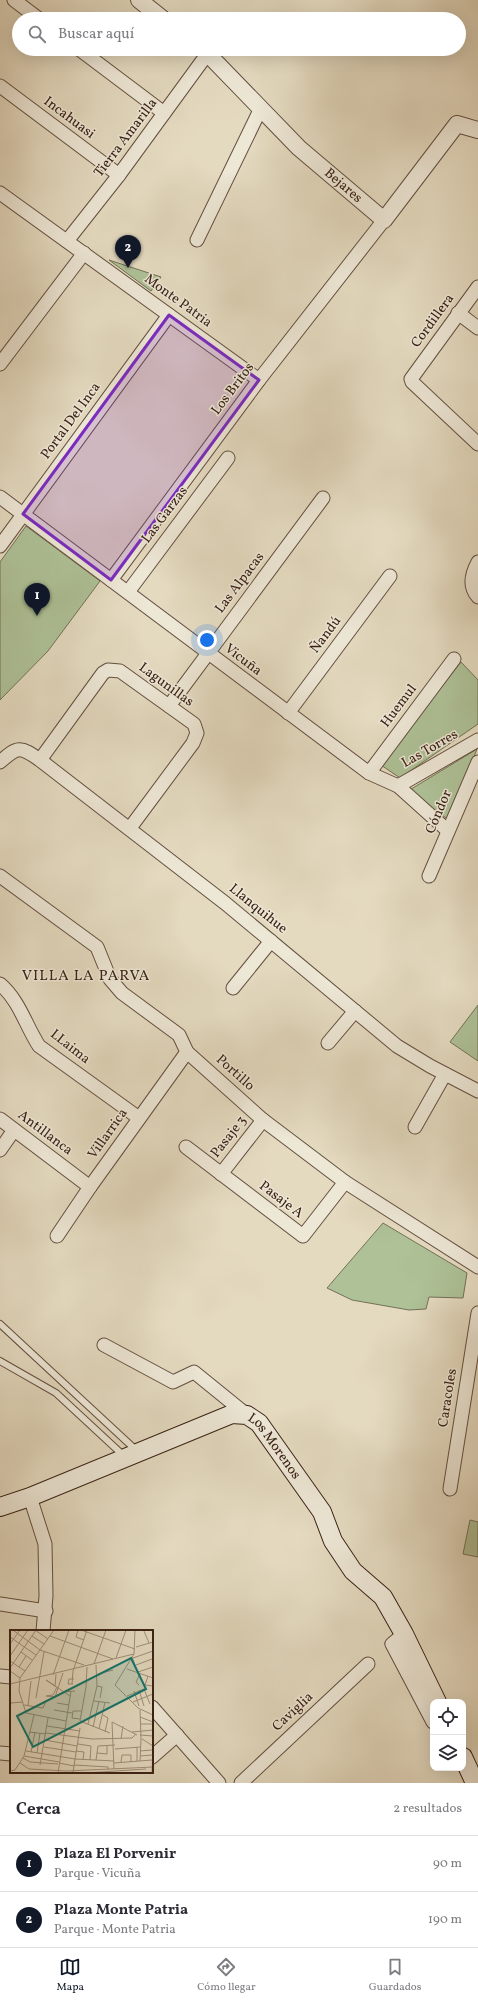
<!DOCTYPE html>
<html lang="es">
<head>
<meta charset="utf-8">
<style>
	:root { --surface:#fff; --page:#f7f7f7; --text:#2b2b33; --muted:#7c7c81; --line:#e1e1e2; --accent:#111827 }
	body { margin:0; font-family:Vollkorn,serif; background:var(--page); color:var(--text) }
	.controls { position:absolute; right:12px; bottom:12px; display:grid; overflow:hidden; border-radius:8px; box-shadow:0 4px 16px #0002 }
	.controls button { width:36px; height:36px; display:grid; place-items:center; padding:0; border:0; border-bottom:1px solid var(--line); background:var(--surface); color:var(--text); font:20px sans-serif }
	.you { position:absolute; left:207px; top:640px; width:14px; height:14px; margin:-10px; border:3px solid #fff; border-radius:50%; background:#1a73e8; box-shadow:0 0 0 6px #1a73e833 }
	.badge { display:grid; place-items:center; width:26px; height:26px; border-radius:50%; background:var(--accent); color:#fff; font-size:13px; font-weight:700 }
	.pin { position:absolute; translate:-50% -33px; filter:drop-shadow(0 1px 2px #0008) }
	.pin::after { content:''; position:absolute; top:21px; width:14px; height:12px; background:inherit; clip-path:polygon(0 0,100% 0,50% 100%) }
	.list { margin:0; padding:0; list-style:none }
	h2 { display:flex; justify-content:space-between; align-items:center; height:52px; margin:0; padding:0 16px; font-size:17px }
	h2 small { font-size:13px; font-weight:400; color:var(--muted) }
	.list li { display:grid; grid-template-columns:26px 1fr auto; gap:12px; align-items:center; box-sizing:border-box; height:56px; padding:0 16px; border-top:1px solid var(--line) }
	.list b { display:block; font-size:15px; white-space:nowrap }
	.list p { margin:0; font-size:13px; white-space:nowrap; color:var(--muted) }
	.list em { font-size:13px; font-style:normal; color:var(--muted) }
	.icon { flex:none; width:22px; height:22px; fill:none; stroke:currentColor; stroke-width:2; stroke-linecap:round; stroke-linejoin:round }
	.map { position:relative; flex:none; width:478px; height:1783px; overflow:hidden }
	.search { position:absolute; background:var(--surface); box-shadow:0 4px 16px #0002; left:12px; right:12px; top:12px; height:44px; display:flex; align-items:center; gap:10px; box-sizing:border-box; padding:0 14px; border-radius:22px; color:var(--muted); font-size:15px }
	.sheet { height:164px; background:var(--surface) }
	nav { display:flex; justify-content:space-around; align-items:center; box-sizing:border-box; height:56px; border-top:1px solid var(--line); background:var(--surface); font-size:11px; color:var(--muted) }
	nav a { display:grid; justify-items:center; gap:2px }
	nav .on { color:var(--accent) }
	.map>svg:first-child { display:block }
	.green { fill:#aec197; stroke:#747156 }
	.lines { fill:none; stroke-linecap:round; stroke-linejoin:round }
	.service-casing { stroke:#644f40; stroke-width:8 }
	.minor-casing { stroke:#644f40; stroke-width:15 }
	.tertiary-casing { stroke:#644f40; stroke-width:18 }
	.secondary-casing { stroke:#3a2115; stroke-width:20 }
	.service { stroke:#ede7d6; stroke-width:6 }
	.minor { stroke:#ede7d6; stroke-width:13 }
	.tertiary { stroke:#ede7d6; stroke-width:16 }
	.secondary { stroke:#ede7d6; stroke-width:18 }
	.marked { fill:#7b2cbf; fill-opacity:0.2; stroke:#7b2cbf; stroke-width:3; stroke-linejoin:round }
	.labels { text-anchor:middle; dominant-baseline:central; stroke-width:3; stroke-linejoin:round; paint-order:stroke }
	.street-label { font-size:14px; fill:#3a2115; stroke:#ede7d6 }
	.neighbourhood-label { font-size:15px; letter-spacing:1px; fill:#3a2115; stroke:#ede7d6 }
	.inset-road { fill:none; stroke:#a0907c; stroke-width:1 }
	.view { fill:#0f766e; fill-opacity:0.15; stroke:#0f766e; stroke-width:2 }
	.inset-edge { fill:none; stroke:#3a2115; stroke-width:2 }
</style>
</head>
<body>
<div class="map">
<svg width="478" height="1783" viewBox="0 0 478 1783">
	<rect width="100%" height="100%" fill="#e4dac0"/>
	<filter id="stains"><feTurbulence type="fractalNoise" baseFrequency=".005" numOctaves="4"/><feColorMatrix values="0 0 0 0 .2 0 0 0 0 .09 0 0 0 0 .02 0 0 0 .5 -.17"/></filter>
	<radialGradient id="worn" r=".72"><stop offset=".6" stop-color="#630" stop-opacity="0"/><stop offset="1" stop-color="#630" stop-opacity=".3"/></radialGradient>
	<!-- green -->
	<g class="green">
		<polygon points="109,260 161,277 151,291"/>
		<polygon points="26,526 100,581 48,651 0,700 0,562"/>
		<polygon points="461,662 478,680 478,724 400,778 381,765"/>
		<polygon points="477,749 449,820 408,791"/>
		<polygon points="478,1005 478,1061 450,1042"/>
		<polygon points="383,1223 467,1273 463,1298 429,1297 426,1309 409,1310 352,1300 327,1288"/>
		<polygon points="470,1520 478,1522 478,1557 463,1554"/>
	</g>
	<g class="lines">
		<!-- service casing -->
		<g class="service-casing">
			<g id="service">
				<polyline points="0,1324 137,1451"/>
				<polyline points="0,1361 56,1393 124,1456"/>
			</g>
		</g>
		<!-- minor casing -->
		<g class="minor-casing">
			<g id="minor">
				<polyline points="14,0 39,19"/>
				<polyline points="79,49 164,113"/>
				<polyline points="0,86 119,175"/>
				<polyline points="0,193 259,380"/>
				<polyline points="197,240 261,108"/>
				<polyline points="67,241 119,175 208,53"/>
				<polyline points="478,287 411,379 412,382 478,444"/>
				<polyline points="458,313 478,328"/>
				<polyline points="0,364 84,253"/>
				<polyline points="0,497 369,773 398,786 448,831"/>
				<polyline points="0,546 169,315"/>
				<path d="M478 562C472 573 468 586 478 597"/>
				<polyline points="111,580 259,380 384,220"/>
				<polyline points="128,592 228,458"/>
				<polyline points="169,706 323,498"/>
				<polyline points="288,713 390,576"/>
				<polyline points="40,760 103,673 108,670 120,671 194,724 197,733 193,743 130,828"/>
				<path d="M0 762C18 746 20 746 40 760L225 903 397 1046 430 1066 478 1091"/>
				<polyline points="369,773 454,659"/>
				<polyline points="398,786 478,740"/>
				<polyline points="0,876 97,947 110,979 122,993 179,1035 187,1052 263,1120 345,1182 478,1267"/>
				<polyline points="429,876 478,762"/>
				<path d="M0 984C19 1000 26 1026 39 1046L139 1118"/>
				<polyline points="233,988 271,941"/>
				<polyline points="328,1043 355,1011"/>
				<polyline points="0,1119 90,1187"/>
				<polyline points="415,1127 445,1074"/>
				<polyline points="186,1147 303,1236 345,1182"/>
				<polyline points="0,1150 14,1130"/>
				<polyline points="221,1174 263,1120"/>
				<polyline points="57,1236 90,1187 187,1052"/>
				<polyline points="104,1345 173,1382 194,1372 247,1415"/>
				<polyline points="450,1489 478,1313"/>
				<polyline points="30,1497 45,1544 46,1596 43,1631"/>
				<polyline points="0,1604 46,1611"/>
				<polyline points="404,1634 392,1644 433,1722"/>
				<polyline points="0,1676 11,1677"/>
				<polyline points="152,1707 219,1783"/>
				<polyline points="0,1753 11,1754"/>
				<polyline points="152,1757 177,1735"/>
				<polyline points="241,1783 368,1664"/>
			</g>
		</g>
		<!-- tertiary casing -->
		<g class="tertiary-casing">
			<g id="tertiary">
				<polyline points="139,0 163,19"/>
				<path id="s1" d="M203 49 299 148 384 220 457 124 478 130"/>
			</g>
		</g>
		<!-- secondary casing -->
		<g class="secondary-casing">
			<g id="secondary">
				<path id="s2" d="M0 1507 30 1497 232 1414 247 1415 259 1423 322 1512 333 1541 353 1571 383 1597 404 1634 437 1702"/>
				<polyline points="463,1757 475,1783"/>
			</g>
		</g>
		<!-- service -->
		<use href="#service" class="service"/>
		<!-- minor -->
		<use href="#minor" class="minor"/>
		<!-- tertiary -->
		<use href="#tertiary" class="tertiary"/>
		<!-- secondary -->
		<use href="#secondary" class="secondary"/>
	</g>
	<!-- marked area -->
	<path class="marked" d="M169 315 259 380 111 580 23 514Z"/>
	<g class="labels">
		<!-- street labels -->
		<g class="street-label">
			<text transform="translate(69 118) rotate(37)">Incahuasi</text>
			<text transform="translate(126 138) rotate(-53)">Tierra Amarilla</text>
			<text stroke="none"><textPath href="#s1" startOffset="196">Bejares</textPath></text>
			<text transform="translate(178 301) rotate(36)">Monte Patria</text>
			<text transform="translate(433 321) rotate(-54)">Cordillera</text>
			<text transform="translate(233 389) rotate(-53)">Los Britos</text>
			<text transform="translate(71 421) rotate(-54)">Portal Del Inca</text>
			<text transform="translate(165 515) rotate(-53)">Las Garzas</text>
			<text transform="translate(240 583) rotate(-53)">Las Alpacas</text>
			<text transform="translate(326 635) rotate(-53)">Ñandú</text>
			<text transform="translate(243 660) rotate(37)">Vicuña</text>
			<text transform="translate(166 685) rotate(36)">Lagunillas</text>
			<text transform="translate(399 706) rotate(-53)">Huemul</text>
			<text transform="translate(430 749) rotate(-30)">Las Torres</text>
			<text transform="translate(439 812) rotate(-67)">Cóndor</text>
			<text transform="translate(258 909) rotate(39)">Llanquihue</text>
			<text transform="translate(70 1047) rotate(38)">LLaima</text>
			<text transform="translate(235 1073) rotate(42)">Portillo</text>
			<text transform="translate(45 1133) rotate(37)">Antillanca</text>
			<text transform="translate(108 1134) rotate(-55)">Villarrica</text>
			<text transform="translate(229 1137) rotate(-52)">Pasaje 3</text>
			<text transform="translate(281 1200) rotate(37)">Pasaje A</text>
			<text transform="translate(448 1398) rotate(-81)">Caracoles</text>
			<text stroke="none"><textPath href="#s2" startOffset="307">Los Morenos</textPath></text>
			<text transform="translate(293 1712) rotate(-43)">Caviglia</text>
		</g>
		<!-- neighbourhood labels -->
		<g class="neighbourhood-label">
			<text x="86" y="976">VILLA LA PARVA</text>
		</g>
	</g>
	<!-- overview -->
	<g transform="translate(10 1630)">
		<rect width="143" height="143" fill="#e4dac0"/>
		<path class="inset-road" d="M3 0 30 20 74 35M25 0 38 9M44 0 10 48 9 61 16 83 56 91M68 0 66 7 74 10M71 0 125 19M125 0 124 24 105 55 128 78 143 85M134 1 139 13M22 6 34 14M40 6 103 29M0 7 26 25M0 14 10 0M126 17 143 12M11 22 22 30M0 26 18 0M122 27 128 43M106 28 116 0M123 28 143 21M0 31 15 41M84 34 96 0M126 35 142 29M9 37 16 26M77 37 76 57 70 91 100 103M0 38 26 0M117 39 143 48M0 41 10 48M63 41 77 0M128 42 143 37M88 44 103 40M43 45 59 0M138 46 135 55 143 56M0 54 124 24M62 54 63 41M63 54H58L59 49H64M129 55 126 52 130 44M45 56 36 50 60 66M45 56 46 44M87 56 92 57 90 68M47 57 43 65 36 66 45 67 53 43M129 60 134 76M124 61 129 76M53 62 65 61M117 66 134 59 140 74M26 68 34 22M84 71 100 73M123 72 143 64M47 73 59 75M0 75 1 73 13 72M14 75 33 78 36 71M18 76 21 51M44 80 62 83M130 80 131 109M93 85 98 88 95 102M130 87 143 92M70 89 62 88 63 81H71M102 92 104 139M102 92 127 105M78 94 87 56 86 35M130 94H143M37 96 70 101M83 97 89 71M89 99 95 72M19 102 36 104M122 102 143 100M36 103 82 109 122 108 126 104M130 105 143 106M111 109 113 96M132 109 143 116M35 110 67 116M68 114 81 116 80 130M34 117 66 122M127 117V131M105 119 130 117M16 121 65 129 104 131M66 121 74 122 73 129M130 121 142 120M21 122 25 102M27 123 30 103M87 123 97 124V116M14 126 49 132M130 126 142 125M13 128 20 132 48 134M86 130 88 116 105 115M130 131 131 109M111 132 112 125H121V132M10 133 19 139 57 141 143 137M49 133 64 136M104 133 142 130M30 135 38 88M64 135 98 137V140M0 141 5 140 14 126 24 85M63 142 70 98M48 143 61 61M75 143 136 139M142 143 143 116"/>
		<path class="view" d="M121 28 136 59 23 117 7 86Z"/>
		<rect width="143" height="143" class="inset-edge"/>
	</g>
	<rect width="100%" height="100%" filter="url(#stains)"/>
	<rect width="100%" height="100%" fill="url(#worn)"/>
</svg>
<div class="controls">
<button><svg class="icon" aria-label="locate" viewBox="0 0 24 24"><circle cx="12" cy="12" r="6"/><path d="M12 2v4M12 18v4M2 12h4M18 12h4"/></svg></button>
<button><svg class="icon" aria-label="layers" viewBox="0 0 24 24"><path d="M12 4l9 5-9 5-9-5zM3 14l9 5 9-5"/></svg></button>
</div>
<div class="you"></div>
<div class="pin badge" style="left:37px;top:616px">1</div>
<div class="pin badge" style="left:128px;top:268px">2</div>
<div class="search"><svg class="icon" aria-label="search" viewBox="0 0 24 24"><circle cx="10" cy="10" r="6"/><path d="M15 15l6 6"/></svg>Buscar aquí</div>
</div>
<section class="sheet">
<h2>Cerca<small>2 resultados</small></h2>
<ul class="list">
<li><span class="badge">1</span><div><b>Plaza El Porvenir</b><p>Parque · Vicuña</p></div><em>90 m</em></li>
<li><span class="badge">2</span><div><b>Plaza Monte Patria</b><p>Parque · Monte Patria</p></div><em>190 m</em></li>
</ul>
</section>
<nav>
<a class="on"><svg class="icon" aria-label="map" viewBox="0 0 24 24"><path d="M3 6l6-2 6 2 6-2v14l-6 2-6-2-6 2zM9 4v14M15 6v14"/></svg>Mapa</a>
<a><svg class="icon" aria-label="directions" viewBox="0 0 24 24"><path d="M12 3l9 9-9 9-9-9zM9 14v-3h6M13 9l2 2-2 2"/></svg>Cómo llegar</a>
<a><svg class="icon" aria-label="saved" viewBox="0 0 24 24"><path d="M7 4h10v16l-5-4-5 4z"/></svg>Guardados</a>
</nav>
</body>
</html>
